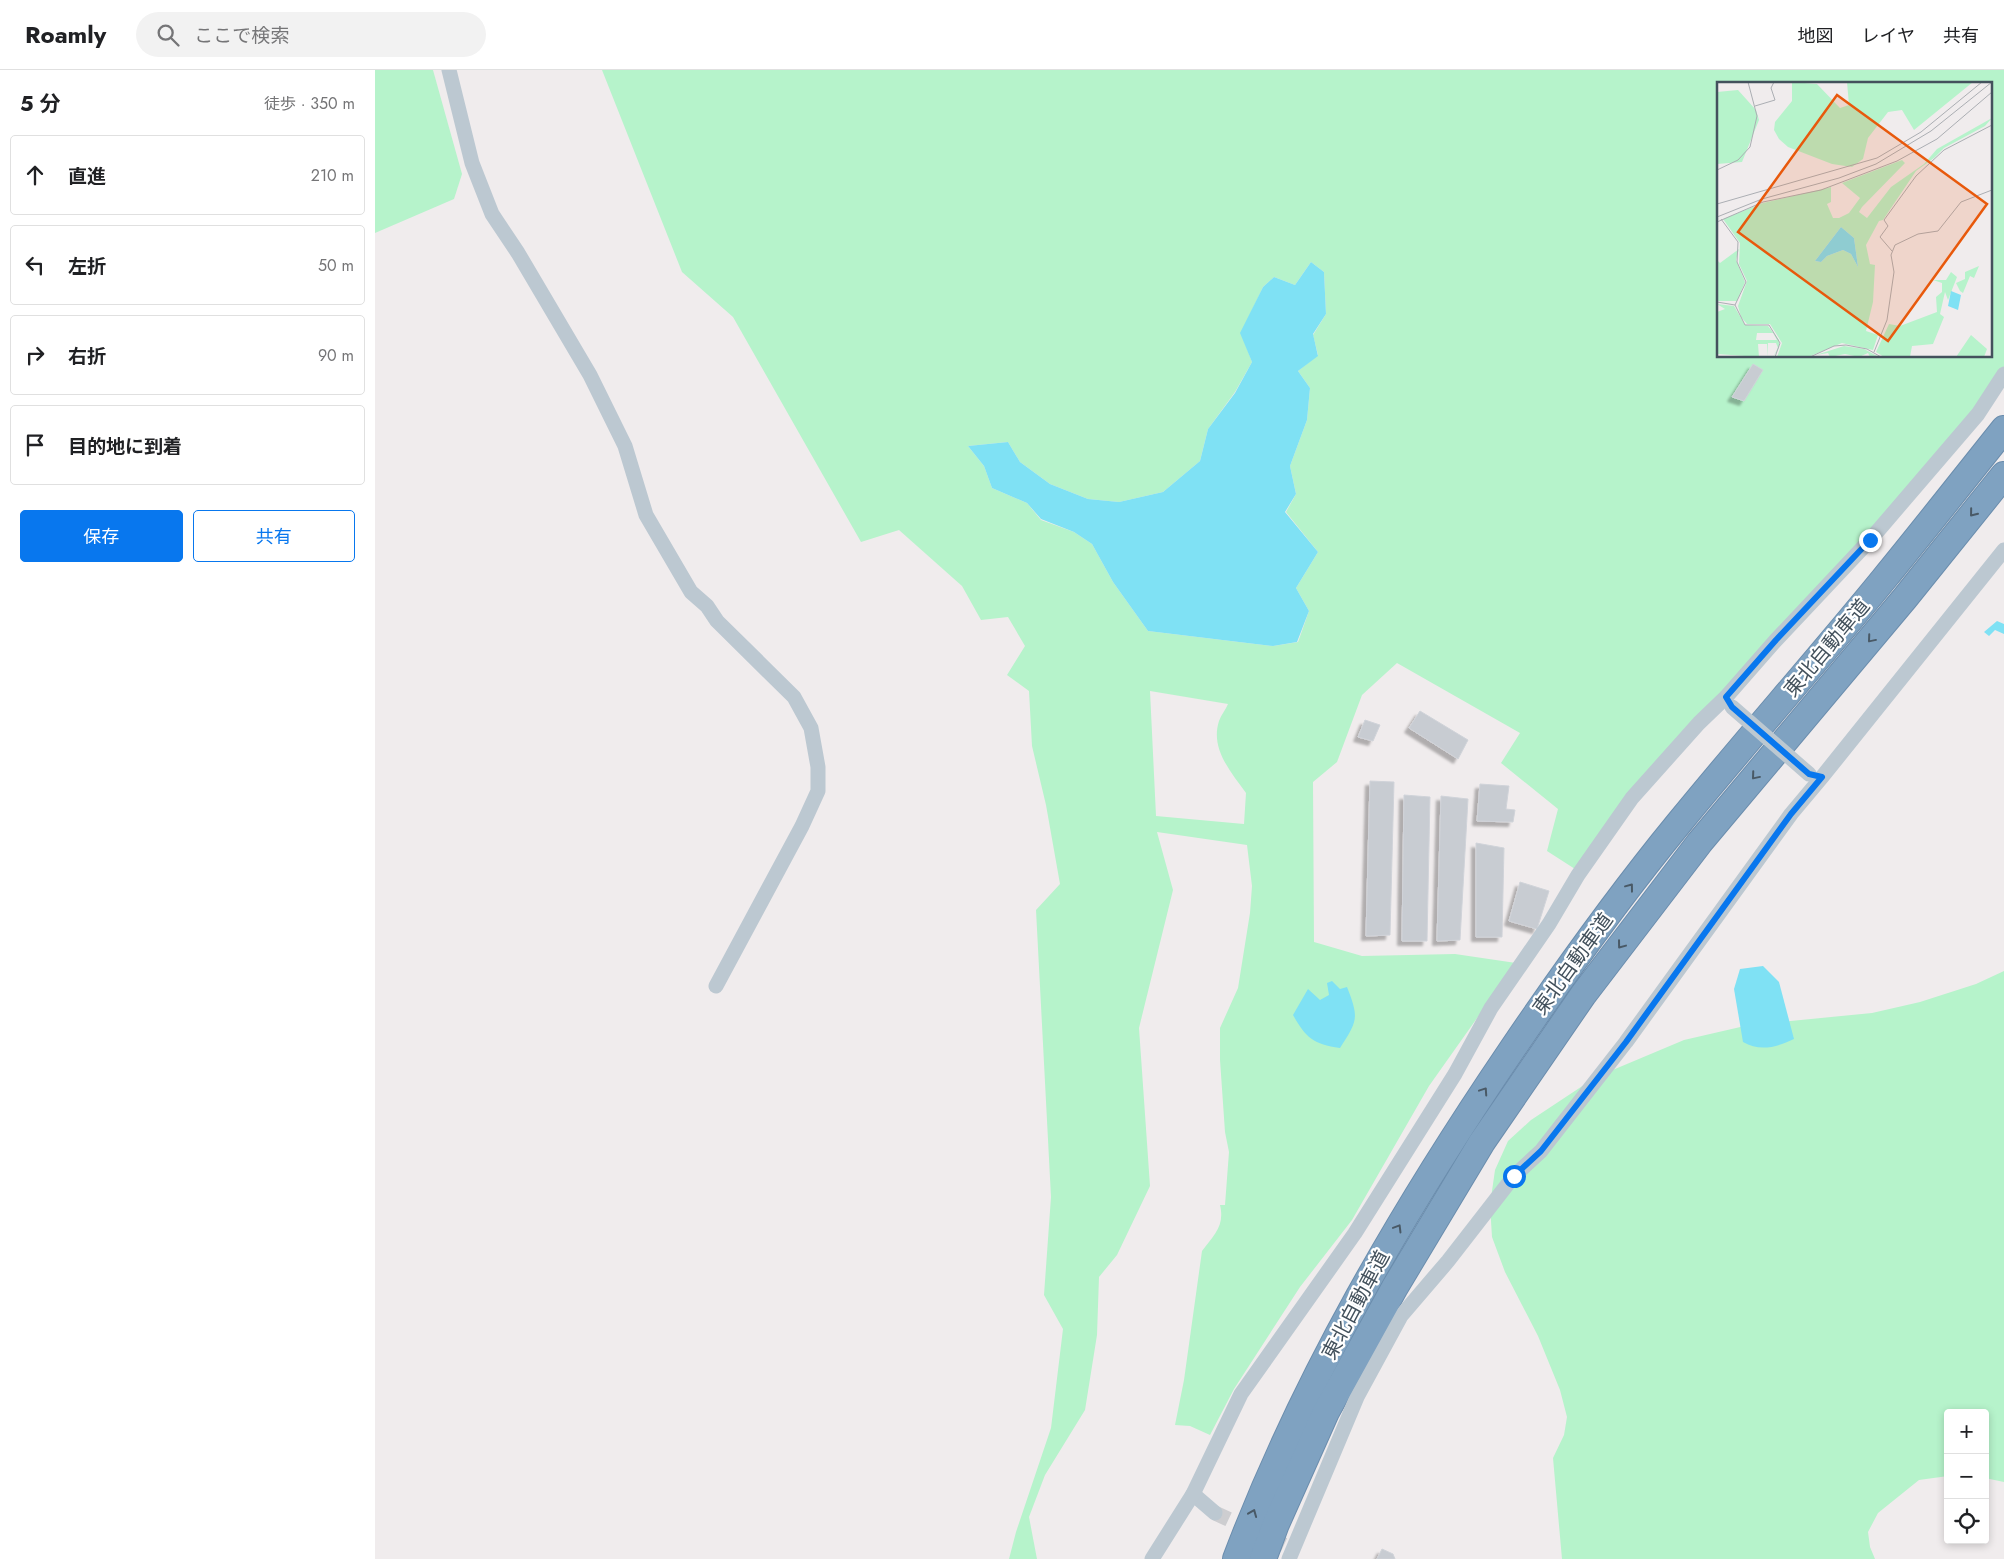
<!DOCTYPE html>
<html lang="ja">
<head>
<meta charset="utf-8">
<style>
	:root { --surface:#fff; --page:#f2f2f2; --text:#202124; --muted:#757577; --line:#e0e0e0; --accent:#0877ee }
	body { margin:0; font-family:Jost,"Noto Sans JP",sans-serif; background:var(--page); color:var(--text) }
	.controls { position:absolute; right:15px; bottom:15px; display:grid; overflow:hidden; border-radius:5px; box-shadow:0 2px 8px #0003 }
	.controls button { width:45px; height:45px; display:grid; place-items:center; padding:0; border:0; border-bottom:1px solid var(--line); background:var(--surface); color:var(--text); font:25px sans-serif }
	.stop { position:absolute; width:15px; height:15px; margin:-11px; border:4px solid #0877ee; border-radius:50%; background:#fff }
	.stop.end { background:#0877ee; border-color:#fff; box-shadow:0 1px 5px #0008 }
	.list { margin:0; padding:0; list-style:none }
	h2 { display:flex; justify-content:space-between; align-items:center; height:65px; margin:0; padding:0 20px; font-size:21px }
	h2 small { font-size:16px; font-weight:400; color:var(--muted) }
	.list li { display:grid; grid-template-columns:32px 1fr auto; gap:15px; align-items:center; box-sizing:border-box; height:80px; margin:0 10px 10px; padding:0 10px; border:1px solid var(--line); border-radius:5px }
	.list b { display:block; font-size:19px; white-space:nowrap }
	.list em { font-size:16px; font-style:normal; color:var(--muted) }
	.actions { display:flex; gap:10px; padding:15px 20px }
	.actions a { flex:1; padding:11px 0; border:1px solid var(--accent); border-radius:5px; text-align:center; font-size:18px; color:var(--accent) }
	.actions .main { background:var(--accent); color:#fff }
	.icon { flex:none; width:28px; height:28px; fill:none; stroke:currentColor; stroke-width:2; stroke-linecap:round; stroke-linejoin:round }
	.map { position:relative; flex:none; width:1629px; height:1489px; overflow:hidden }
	header { display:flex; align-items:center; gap:30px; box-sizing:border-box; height:70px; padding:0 25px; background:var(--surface); border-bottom:1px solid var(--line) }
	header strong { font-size:24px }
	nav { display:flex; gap:28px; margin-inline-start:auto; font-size:18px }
	.search { width:350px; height:45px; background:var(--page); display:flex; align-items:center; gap:12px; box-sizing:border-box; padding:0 18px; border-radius:28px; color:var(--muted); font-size:19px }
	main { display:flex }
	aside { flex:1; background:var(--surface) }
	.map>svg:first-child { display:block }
	.green { fill:#b6f3cb; fill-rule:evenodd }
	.water { fill:#7fe1f4 }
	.building { fill:#c8ccd2; stroke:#d0d3d9; filter:url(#shadow) }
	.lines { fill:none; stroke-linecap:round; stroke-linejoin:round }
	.minor-tunnel { stroke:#cdcdd0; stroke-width:15; stroke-dasharray:15 8; stroke-linecap:butt }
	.motorway-casing { stroke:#6b8dad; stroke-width:28 }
	.minor { stroke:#bcc8d1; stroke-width:15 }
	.motorway { stroke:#7fa2c1; stroke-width:26 }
	.minor-bridge { stroke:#bcc8d1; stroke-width:15 }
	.oneway { stroke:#495966 }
	.route { stroke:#0877ee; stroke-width:6 }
	.labels { text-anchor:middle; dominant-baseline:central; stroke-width:4.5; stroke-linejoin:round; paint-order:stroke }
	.street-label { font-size:20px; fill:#43515c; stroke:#fff }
	.inset-road { fill:none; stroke:#abaeb3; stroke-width:1 }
	.view { fill:#e8590c; fill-opacity:0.15; stroke:#e8590c; stroke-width:2.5 }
	.inset-edge { fill:none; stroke:#43515c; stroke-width:2.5 }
</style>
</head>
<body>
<header>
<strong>Roamly</strong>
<div class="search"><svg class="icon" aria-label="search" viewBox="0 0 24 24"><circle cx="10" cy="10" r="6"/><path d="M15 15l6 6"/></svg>ここで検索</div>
<nav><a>地図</a><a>レイヤ</a><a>共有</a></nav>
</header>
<main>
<aside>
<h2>5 分<small>徒歩 · 350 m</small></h2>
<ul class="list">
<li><svg class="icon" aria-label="ahead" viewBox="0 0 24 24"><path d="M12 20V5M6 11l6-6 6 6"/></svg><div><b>直進</b></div><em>210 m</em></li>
<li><svg class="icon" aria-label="left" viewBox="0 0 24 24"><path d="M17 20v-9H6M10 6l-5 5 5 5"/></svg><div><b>左折</b></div><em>50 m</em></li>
<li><svg class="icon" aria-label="right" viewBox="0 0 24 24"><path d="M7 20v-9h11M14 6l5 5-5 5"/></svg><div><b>右折</b></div><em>90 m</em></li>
<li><svg class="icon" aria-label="arrive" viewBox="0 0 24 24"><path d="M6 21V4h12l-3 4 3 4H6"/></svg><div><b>目的地に到着</b></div></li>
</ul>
<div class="actions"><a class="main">保存</a><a>共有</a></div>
</aside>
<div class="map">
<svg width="1629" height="1489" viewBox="0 0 1629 1489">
	<defs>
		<filter id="shadow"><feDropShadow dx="-4.5" dy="4.5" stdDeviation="1" flood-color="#0004"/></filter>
	</defs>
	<rect width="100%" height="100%" fill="#f0eced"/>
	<!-- green -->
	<g class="green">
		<polygon points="0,0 58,0 87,104 79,129 0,163"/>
		<path d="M227 0H1629V297L1601 340 1200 799 1172 781 1183 739 1126 693 1145 663 1022 593 987 625 962 692 938 712 939 872 987 886 1080 884 1141 893 1054 1016 977 1150 925 1217 859 1319 835 1365 815 1356 800 1355 809 1310 827 1181C839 1165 850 1156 845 1135H850L854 1082 850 1062 845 990V958L863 918 875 843 877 816 872 775 782 762 798 820 764 958 775 1116 742 1185 724 1207 722 1265 710 1340 670 1405 654 1447 662 1489H634L641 1462 676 1358 688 1259 669 1225 676 1127 661 840 685 814 671 735 657 676 654 621 632 605 650 576 633 547 606 550 587 516 524 460 486 472 358 247 307 202ZM1343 14H1615V286H1343ZM936 192 949 202 951 244 938 265 943 285 923 301 935 318 932 350 915 396 921 424 911 442 943 482 921 518 934 541 923 572 898 576 773 561 738 512 717 474 699 462 666 450 652 433 617 418 609 396 593 376 633 372 645 392 675 414 713 429 744 432 788 422 825 391 833 359 860 322 877 292 866 263 888 217 899 207 920 215ZM775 621 853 634C851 639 846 645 844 651 835 679 856 702 871 723L869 754 781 746Z"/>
		<polygon points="1629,901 1629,1412 1610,1408 1610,1343 1573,1343 1573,1406 1544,1410 1503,1443 1493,1462 1495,1477 1500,1489 1187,1489 1178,1388 1189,1365 1192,1347 1185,1320 1163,1266 1130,1202 1117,1167 1115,1135 1120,1100 1133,1071 1156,1050 1221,1007 1309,970 1374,955 1497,943 1545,932 1601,914"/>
	</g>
	<!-- water -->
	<g class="water">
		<polygon points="936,192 949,202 951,244 938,264 943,286 923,301 935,318 932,350 915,396 921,424 910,442 943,482 921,518 934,541 922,572 898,576 773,561 738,512 717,474 699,462 666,449 652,433 617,418 609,396 593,376 633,372 645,392 675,414 713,429 744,432 788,422 825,391 833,359 860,323 877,292 865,263 888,217 899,207 920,215"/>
		<polygon points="1622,551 1629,554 1629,564 1620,560 1614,566 1609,562"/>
		<path d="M1388 896 1404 912 1419 969C1402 977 1385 982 1368 972L1359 919 1365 899Z"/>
		<path d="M957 911 965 919 972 917C984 948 983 950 965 978 938 974 931 968 918 945L933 919 945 930 954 925 952 913Z"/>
	</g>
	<!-- building -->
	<g class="building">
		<polygon points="1378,294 1388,300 1369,331 1357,327"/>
		<polygon points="1045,641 1093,670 1083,689 1034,658"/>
		<polygon points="990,650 1005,655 998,671 983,667"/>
		<polygon points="995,711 1019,712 1015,865 991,866"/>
		<polygon points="1105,714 1134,716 1131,739 1140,740 1138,752 1102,751"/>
		<polygon points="1029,725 1055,727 1052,871 1027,871"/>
		<polygon points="1066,726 1093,729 1085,870 1062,871"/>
		<polygon points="1101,773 1129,778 1127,867 1101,867"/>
		<polygon points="1145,812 1174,821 1162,859 1134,851"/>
		<polygon points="1007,1479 1018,1484 1020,1489 1002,1489"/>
	</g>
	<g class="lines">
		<!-- minor-tunnel -->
		<polyline class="minor-tunnel" points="840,1443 909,1475"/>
		<!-- motorway casing -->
		<g class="motorway-casing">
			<g id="motorway">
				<path d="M861 1489C929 1309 1028 1140 1136 981 1189 903 1244 826 1304 753 1371 671 1441 592 1508 510 1549 460 1589 409 1629 359"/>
				<polyline points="888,1489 901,1454 951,1342 1020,1217 1107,1072 1208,925 1325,772 1530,528 1629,405"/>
			</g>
		</g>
		<!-- minor -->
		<g class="minor">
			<polyline points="74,0 97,93 117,144 143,183 215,305 250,376 271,445 316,522 332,536 342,551 419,627 436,658 443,697 443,721 427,756 341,916"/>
			<polyline points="818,1424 840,1443"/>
			<polyline points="777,1489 818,1424 866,1324 980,1163 1080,1004 1116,938 1174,854 1203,805 1257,728 1324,653 1351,627 1401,570 1495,470 1603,344 1629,304"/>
			<polyline points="914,1489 982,1327 1026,1246 1073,1191 1139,1106 1166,1081 1251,972 1416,744 1447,707 1629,480"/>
		</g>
		<!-- motorway -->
		<use href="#motorway" class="motorway"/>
		<!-- minor-bridge -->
		<polyline class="minor-bridge" points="1357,637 1434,704"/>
	</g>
	<!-- one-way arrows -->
	<defs><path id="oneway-chevron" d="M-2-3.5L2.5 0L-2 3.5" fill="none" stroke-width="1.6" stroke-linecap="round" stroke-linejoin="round" transform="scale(1.25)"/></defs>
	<g class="oneway">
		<use href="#oneway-chevron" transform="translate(1598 443) rotate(129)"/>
		<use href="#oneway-chevron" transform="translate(1496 569) rotate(130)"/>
		<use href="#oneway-chevron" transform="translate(1380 706) rotate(130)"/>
		<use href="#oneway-chevron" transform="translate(1255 817) rotate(-53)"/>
		<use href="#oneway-chevron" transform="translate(1246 875) rotate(127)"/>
		<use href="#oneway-chevron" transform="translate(1109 1021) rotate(-56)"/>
		<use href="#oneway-chevron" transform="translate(1023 1158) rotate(-59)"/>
		<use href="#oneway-chevron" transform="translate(878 1443) rotate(-68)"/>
	</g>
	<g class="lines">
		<!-- route -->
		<polyline class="route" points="1139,1106 1166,1081 1251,972 1416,744 1447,707 1434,704 1357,637 1351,627 1401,570 1495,470"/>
	</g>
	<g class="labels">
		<!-- street labels -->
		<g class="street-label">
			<text transform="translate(1452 578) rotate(-50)">東北自動車道</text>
			<text transform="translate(1198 894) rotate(-54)">東北自動車道</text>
			<text transform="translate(981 1235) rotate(-62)">東北自動車道</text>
		</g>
	</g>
	<!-- overview -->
	<g transform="translate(1342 12)">
		<rect width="275" height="275" fill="#f0eced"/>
		<path d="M75 0 100 2 123 26 132 23 130 0H256L197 48 185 28 171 30 151 56 146 77 135 85 115 82 71 65 62 57 57 48 58 40 75 19ZM21 8 39 28 42 38 25 80 0 82V10ZM275 36 268 44 227 66 217 76 199 89 166 138 162 139 149 163 153 182 158 183 156 220 149 249 161 253 156 268 125 261 91 275H60L65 261 53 242H30L24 235 21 224 30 199 22 182 23 161 6 137 46 121 114 105V120L110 122 116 136H122L132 131 143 116 125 101 185 78 188 81 145 125 142 130 150 136 174 105 207 82 220 67ZM124 145 137 156 141 185 134 172 126 168 110 174 104 180 98 179ZM22 167 19 178 28 200 20 219H0V178L3 181ZM262 184 257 196 253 194 246 211 243 209 239 201 248 197V190ZM234 190 240 195 231 218 228 210 223 232 227 235 216 262 195 264 193 275H167L159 270 172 242 183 244 220 230 219 215 225 210V201L216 198H229ZM0 222 17 224 28 243 51 244 62 258V266L56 275 61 266 59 261H51L50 275V262H41L42 275 0 272V230L8 227ZM40 251H56L60 258H39ZM254 253 270 267 267 275H239ZM127 264 147 267 162 275H153L151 271 142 275 128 272 113 275 111 271 99 273Z" fill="#b6f3cb" fill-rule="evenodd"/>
		<path d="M124 145 137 156 141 185 134 172 126 168 110 174 104 180 98 179ZM234 209 244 213 241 228 231 224Z" fill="#7fe1f4"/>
		<path class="inset-road" d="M38 24 58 18 54 6 57 0M0 88 21 78 33 65 40 34 31 0M0 122 160 76 204 50 265 0M0 135 45 117 122 96 159 82 214 49 275 0M4 137 21 160 20 180 29 200 18 223M0 140 46 120 104 108 180 79 220 57 275 10M175 169 163 155 171 144 167 138 199 94 227 68 275 43M0 220 18 223 28 243H52L63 261 58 275M157 270 170 238 177 190 174 173 178 163 201 152 221 149 244 120 275 108M93 275 117 264 129 263 150 267 164 275"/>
		<path class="view" d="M120 13 270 122 171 259 21 150Z"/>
		<rect width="275" height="275" class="inset-edge"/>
	</g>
</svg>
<div class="controls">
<button>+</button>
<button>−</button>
<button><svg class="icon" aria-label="locate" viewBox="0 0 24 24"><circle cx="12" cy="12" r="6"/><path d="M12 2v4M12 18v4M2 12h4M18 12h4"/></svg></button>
</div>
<div class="stop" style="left:1139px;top:1106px"></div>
<div class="stop end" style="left:1495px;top:470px"></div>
</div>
</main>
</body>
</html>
